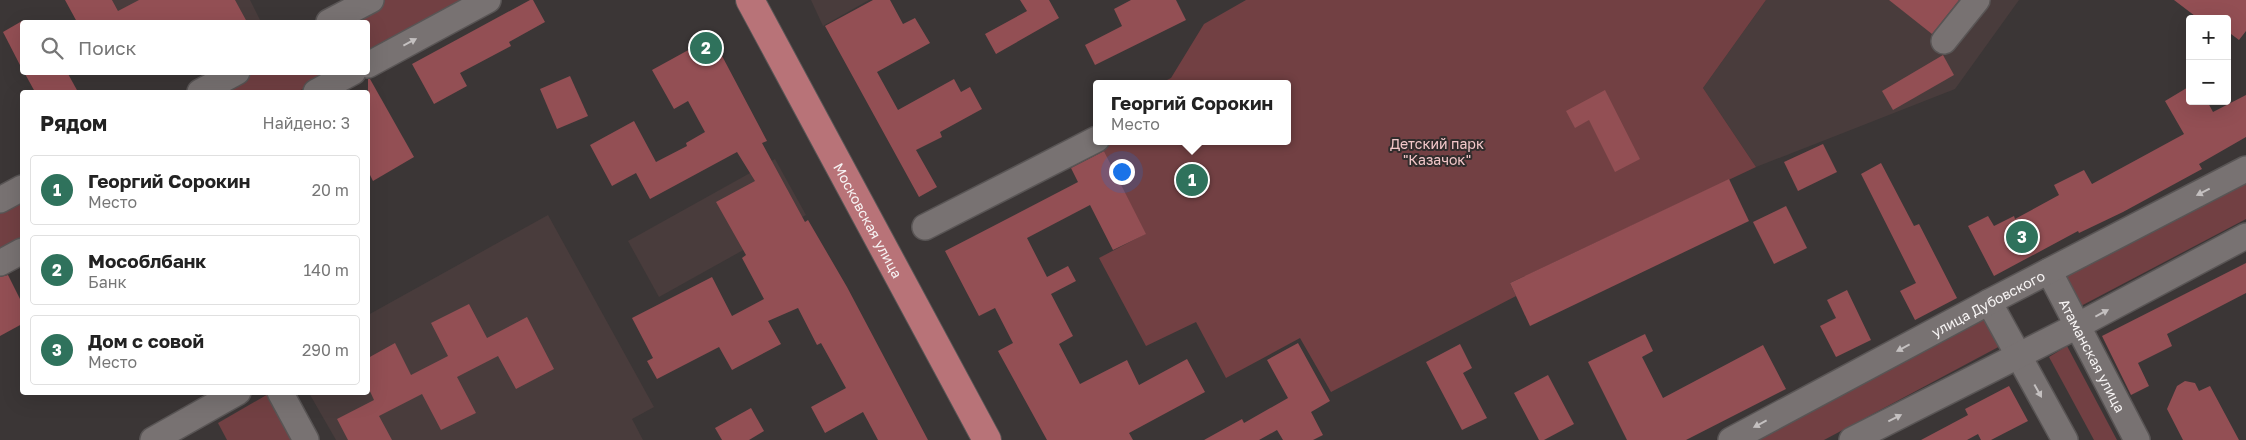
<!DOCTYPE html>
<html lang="ru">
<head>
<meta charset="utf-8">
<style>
	:root { --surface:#fff; --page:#f2f2f2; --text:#222; --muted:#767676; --line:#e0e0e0; --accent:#2f725c }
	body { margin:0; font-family:"Golos Text",sans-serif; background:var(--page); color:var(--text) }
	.controls { position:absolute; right:15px; top:15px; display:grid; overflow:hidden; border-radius:5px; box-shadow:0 5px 20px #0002 }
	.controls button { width:45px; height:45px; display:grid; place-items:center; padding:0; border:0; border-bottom:1px solid var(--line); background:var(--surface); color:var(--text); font:25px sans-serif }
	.you { position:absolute; left:1121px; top:171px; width:18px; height:18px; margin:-12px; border:4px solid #fff; border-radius:50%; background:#1a73e8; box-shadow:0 0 0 8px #1a73e833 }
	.badge { display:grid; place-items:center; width:32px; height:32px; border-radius:50%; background:var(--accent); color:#fff; font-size:16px; font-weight:700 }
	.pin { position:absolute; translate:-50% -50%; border:2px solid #fff; box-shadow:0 1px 5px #0006 }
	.popup { position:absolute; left:1093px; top:80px; width:198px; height:65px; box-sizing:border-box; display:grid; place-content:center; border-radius:5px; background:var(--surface); filter:drop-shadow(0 1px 4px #0005); font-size:16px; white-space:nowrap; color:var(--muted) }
	.popup b { font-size:19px; color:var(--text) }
	.popup::after { content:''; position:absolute; left:50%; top:100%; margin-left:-10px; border:10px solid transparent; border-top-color:var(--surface) }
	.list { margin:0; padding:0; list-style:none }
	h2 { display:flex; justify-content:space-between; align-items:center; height:65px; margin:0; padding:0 20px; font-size:21px }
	h2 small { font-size:16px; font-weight:400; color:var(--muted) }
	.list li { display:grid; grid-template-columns:32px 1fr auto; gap:15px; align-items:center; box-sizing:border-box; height:70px; margin:0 10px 10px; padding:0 10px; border:1px solid var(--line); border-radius:5px }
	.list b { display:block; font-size:19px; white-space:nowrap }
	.list p { margin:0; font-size:16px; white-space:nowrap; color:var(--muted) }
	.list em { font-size:16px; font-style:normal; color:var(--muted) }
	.icon { flex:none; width:28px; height:28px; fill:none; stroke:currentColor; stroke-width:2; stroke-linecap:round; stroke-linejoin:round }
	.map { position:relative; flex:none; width:2246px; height:440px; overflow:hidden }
	.search { position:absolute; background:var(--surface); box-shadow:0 5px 20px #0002; left:20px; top:20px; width:350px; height:55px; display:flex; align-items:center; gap:12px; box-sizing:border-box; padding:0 18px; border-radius:5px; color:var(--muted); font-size:19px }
	.panel { position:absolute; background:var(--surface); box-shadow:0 5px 20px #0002; left:20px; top:90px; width:350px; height:305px; border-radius:5px }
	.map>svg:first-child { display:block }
	.built { fill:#493c3c }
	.green { fill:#724043 }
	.building { fill:#934f54 }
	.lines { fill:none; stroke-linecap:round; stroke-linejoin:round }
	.minor-casing { stroke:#595555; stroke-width:28 }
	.major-casing { stroke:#595555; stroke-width:30 }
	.minor { stroke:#787272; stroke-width:25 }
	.major { stroke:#b87378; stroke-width:28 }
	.oneway { fill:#c4c0c0 }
	.labels { text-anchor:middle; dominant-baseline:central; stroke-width:4; stroke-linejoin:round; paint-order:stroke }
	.park-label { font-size:14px; fill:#f3c8ca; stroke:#312c2c }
	.street-label { font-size:14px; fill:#f7f4f4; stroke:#312c2c }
</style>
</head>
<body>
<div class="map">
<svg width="2246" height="440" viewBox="0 0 2246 440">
	<rect width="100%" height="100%" fill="#3b3636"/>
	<!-- built -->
	<g class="built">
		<polygon points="112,0 250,0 261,22 124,22"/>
		<polygon points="811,0 869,0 823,26"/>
		<polygon points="1766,0 2019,0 1955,89 1756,167 1703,88"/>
		<polygon points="775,159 806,215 659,297 628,241"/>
		<polygon points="548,215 654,407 632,419 643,440 336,440 309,393 368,392 368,315"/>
	</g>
	<!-- green -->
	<g class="green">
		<polygon points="382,0 464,0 368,54 368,22 340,22"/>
		<polygon points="1246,0 1766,0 1703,88 1756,167 1510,283 1516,296 1331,392 1300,338 1226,378 1196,322 1146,346 1099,258 1145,234 1099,141 1287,141 1287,84 1159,84 1171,78 1204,24"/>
		<polygon points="247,73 333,73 297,92 210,92"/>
		<polygon points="2246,180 2246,219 2079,307 2061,275"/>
		<polygon points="22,193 22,245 0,257 0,205"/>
		<polygon points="1989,317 2004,344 1824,440 1757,440"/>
		<polygon points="2067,346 2117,440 2094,440 2049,357"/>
		<polygon points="270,393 299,440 227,440 218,423"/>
	</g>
	<!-- building -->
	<g class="building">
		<polygon points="65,0 112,0 118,11 139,0 235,0 247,22 77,22"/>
		<polygon points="530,0 533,0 545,22 509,42 511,46 460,73 467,86 434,104 412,64"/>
		<polygon points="873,0 890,0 903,24 915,18 930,43 877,72 898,110 954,79 961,92 970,87 982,109 940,132 942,137 916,150 937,187 919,197 825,26"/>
		<polygon points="1020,0 1049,0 1059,18 996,54 985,34 1027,11"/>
		<polygon points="1131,0 1176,0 1186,20 1095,65 1085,45 1122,26 1114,9"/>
		<polygon points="1889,0 1959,0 1932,34"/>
		<polygon points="2174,0 2246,0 2246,31 2239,40 2227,31 2227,19 2199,19"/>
		<polygon points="22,21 22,69 3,32"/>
		<polygon points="712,37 767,141 762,143 805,222 808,220 847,287 928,440 878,440 863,412 825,433 811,407 846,388 821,343 817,345 798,308 768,321 781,344 732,370 719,347 657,379 647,361 653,358 632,318 712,277 732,316 764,299 742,258 746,255 716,202 755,181 737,152 650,199 636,173 612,186 590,145 634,121 656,162 687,146 686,143 705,132 688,101 674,109 652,70"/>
		<polygon points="1943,55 1954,75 1893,110 1882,91"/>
		<polygon points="24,72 67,72 78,92 35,92"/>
		<polygon points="570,76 588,116 557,129 540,89"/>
		<polygon points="368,79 370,79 414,157 373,181 368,171"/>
		<polygon points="2190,86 2190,101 2207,101 2213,112 2246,95 2246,137 2199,164 2202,169 2123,212 2079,233 2078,231 1994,276 1968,226 1988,216 1994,226 2014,216 2015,219 2059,195 2054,185 2084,170 2092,184 2184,134 2165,101"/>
		<polygon points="1605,90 1640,159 1615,172 1589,120 1575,128 1566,111"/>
		<polygon points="1823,144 1837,172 1798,191 1784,162"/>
		<polygon points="1104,151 1146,234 1113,250 1090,205 1027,238 1047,277 1068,266 1076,281 1051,294 1073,336 1059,344 1080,384 1127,360 1139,385 1187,359 1205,392 1129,433 1133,440 1047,440 998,351 1013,343 995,308 979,316 945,251 1078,182 1071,168"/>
		<polygon points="1881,163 1914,226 1919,224 1957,298 1915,320 1900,291 1916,283 1861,174"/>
		<polygon points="1729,179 1749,221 1530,326 1510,283"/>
		<polygon points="1786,206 1807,248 1774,264 1753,222"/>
		<polygon points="2246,263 2246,293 2167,334 2172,346 2138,363 2149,386 2131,395 2102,336"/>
		<polygon points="8,275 22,303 22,324 0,336 0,277"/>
		<polygon points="1847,290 1871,340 1836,357 1820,326 1836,318 1827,300"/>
		<polygon points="469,304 487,338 527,317 554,369 516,389 498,356 457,377 476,413 441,430 422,394 379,416 392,440 348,440 337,419 374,400 368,387 368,358 395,343 411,375 448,356 431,323"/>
		<polygon points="1645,334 1653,351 1642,357 1663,398 1763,345 1786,389 1686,440 1627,440 1588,362"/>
		<polygon points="1298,343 1330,401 1311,412 1323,435 1313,440 1283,440 1277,430 1259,440 1204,440 1242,419 1244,423 1288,398 1267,360"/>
		<polygon points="1460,344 1472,368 1463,373 1487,418 1462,430 1426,362"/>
		<polygon points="1548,375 1574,424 1544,440 1539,440 1514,393"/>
		<polygon points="2185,381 2195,383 2199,391 2210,386 2239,440 2183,440 2167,409 2177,386"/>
		<polygon points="2009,386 2028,421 1991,440 1981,440 1978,434 1967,440 1921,440 1968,415 1965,409"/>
		<polygon points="751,408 764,431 749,440 722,440 715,428"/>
	</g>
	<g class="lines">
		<!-- minor casing -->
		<g class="minor-casing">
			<g id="minor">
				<polyline points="329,22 371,0"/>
				<polyline points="1944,41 1977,0"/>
				<polyline points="368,65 488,0"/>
				<polyline points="200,92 237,72"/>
				<polyline points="316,92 353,72"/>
				<polyline points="0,200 22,188"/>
				<polyline points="925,227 1097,139"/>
				<polyline points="0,263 22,251"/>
				<path id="s1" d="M2049 271 2137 440"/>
				<polyline points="1989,302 2065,440"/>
				<polyline points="280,392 306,440"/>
				<polyline points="153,440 238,392"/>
				<path id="s2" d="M1731 440 1989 302 2246 169"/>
				<polyline points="1852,440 2077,326 2246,236"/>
			</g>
		</g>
		<!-- major casing -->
		<g class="major-casing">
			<g id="major">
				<path id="s3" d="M750 0 987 440"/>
			</g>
		</g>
		<!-- minor -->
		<use href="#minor" class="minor"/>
		<!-- major -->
		<use href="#major" class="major"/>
	</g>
	<!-- one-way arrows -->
	<defs><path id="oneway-solid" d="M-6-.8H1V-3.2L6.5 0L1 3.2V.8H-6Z" transform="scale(1.25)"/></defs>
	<g class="oneway">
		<use href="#oneway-solid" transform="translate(410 42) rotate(-28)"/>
		<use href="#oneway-solid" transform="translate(2203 192) rotate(153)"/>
		<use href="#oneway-solid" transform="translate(2102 313) rotate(-28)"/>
		<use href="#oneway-solid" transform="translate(1903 348) rotate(152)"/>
		<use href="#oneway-solid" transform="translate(2038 391) rotate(61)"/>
		<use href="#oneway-solid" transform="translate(1895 418) rotate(-27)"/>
		<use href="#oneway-solid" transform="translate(1760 424) rotate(152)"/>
	</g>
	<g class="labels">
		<!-- park labels -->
		<g class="park-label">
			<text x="1437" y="143">Детский парк<tspan x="1437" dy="16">"Казачок"</tspan></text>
		</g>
		<!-- street labels -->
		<g class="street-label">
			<text stroke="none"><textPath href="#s3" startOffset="250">Московская улица</textPath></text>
			<text stroke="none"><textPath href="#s2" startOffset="291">улица Дубовского</textPath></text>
			<text stroke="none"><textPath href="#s1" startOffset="95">Атаманская улица</textPath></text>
		</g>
	</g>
</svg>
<div class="controls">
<button>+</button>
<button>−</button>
</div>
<div class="you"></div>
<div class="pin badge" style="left:1192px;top:180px">1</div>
<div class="popup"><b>Георгий Сорокин</b>Место</div>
<div class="pin badge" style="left:706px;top:48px">2</div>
<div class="pin badge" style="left:2022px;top:237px">3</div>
<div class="search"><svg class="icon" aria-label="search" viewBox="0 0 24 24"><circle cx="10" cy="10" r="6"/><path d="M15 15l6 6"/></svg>Поиск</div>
<section class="panel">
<h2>Рядом<small>Найдено: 3</small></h2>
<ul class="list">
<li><span class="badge">1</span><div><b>Георгий Сорокин</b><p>Место</p></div><em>20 m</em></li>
<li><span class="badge">2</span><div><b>Мособлбанк</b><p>Банк</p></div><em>140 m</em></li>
<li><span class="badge">3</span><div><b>Дом с совой</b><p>Место</p></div><em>290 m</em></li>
</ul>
</section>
</div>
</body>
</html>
